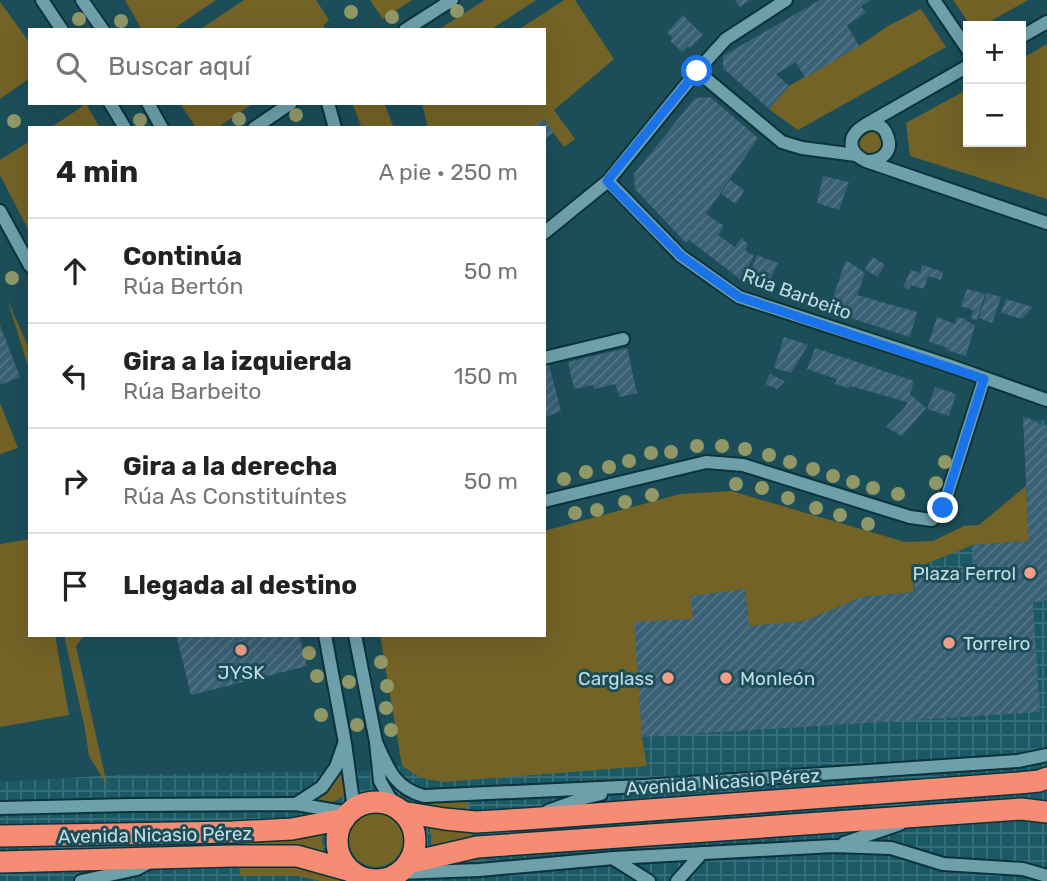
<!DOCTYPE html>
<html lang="es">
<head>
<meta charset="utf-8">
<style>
	:root { --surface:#fff; --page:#f6f6f6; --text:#222; --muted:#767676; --line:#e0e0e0 }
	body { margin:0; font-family:Rubik,sans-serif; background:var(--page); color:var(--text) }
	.controls { position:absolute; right:21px; top:21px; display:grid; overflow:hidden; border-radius:0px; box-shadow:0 7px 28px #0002 }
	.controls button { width:63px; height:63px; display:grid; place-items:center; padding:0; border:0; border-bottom:2px solid var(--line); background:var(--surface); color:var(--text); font:35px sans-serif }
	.stop { position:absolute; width:21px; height:21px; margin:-16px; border:5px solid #1a73e8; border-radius:50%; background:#fff }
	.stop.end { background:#1a73e8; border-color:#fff; box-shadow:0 2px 7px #0008 }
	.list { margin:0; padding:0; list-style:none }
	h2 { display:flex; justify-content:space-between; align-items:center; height:91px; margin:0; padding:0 28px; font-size:30px }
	h2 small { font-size:23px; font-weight:400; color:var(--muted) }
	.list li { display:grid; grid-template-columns:46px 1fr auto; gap:21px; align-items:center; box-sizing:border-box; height:105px; padding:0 28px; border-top:2px solid var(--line) }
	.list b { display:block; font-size:26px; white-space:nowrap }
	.list p { margin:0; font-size:23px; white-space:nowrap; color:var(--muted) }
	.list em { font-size:23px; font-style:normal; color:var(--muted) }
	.icon { flex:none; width:38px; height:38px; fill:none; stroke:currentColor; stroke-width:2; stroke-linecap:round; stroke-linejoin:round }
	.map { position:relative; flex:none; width:1047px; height:881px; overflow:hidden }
	.search { position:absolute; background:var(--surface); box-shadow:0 7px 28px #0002; left:28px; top:28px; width:518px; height:77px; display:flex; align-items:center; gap:18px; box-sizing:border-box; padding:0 24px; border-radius:0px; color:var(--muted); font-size:26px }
	.panel { position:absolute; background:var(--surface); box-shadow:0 7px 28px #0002; left:28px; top:126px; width:518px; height:511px; border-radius:0px }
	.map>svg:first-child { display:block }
	.industrial { fill:url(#industrial-grid) }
	.green { fill:#736326 }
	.building { fill:url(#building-hatch) }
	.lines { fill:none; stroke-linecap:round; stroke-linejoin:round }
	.minor-casing { stroke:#0c323a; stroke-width:16 }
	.highway-casing { stroke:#0c323a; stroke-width:24 }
	.minor { stroke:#6ea0ab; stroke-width:12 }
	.highway { stroke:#f58c73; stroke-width:21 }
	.tree { fill:#919867 }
	.route { stroke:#1a73e8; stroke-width:9 }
	.poi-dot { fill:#f49e89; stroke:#1c4e59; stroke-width:2.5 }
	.labels { text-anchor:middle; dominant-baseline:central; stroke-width:6; stroke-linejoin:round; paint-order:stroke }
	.street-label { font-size:19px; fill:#c3dce2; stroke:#1c4e59 }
	.poi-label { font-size:19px; fill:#c3dce2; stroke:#1c4e59; text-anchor:end }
</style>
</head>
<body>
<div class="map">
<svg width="1047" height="881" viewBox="0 0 1047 881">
	<defs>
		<pattern id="industrial-grid" width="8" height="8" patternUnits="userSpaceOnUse" patternTransform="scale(1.75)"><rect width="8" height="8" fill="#1a5966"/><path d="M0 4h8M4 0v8" fill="none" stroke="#3a707c"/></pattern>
		<pattern id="building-hatch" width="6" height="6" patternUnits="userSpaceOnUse" patternTransform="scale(1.75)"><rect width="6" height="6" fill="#3a6075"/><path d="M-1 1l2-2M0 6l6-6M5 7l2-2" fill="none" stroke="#557688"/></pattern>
	</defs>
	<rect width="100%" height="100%" fill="#1c4e59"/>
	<!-- industrial -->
	<polygon class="industrial" points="1023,417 1047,421 1047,881 0,881 0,782 118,775 369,771 402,766 421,778 647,765 642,737 634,622 693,618 690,596 745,589 805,621 862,597 914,592 913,569 973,545 1029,541"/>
	<!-- green -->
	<g class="green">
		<polygon points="125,0 216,0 172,30 142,30"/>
		<polygon points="244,0 316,0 329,20 323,26 326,30 199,30"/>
		<polygon points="370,0 412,0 383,19"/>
		<polygon points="485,0 536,0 490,30 438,30"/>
		<polygon points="564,0 575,0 614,59 554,110 575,139 564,147 544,120 532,128 428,128 422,103 544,103 544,30 518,30"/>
		<polygon points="953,0 1028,0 982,26 971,26"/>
		<polygon points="0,2 30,43 30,78 0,99"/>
		<polygon points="921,9 946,47 798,130 769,109 789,86 859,46 888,26"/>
		<polygon points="1047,44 1047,199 910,156 906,123 968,89 968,142 1021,142 1021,59"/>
		<polygon points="180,103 254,103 217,128 196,128"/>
		<polygon points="352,103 384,103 394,128 362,128"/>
		<polygon points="86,104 100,128 50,128"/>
		<polygon points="868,129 878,131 884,144 881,152 864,157 855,142 857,137"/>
		<polygon points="30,141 30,233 0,175 0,160"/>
		<polygon points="7,299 30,351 30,379 29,369"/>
		<polygon points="0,403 18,448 0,454"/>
		<polygon points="1026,486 1029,541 973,545 913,569 914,592 862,597 805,621 749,626 745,589 693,619 635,623 642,737 647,766 443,782 421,778 402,766 380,635 544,635 544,531 680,494 731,491 905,542 933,541 964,526 979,525"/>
		<polygon points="30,539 30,635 55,635 69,715 0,727 0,544"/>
		<polygon points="64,635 85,635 76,646 107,785 89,756 85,729"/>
		<polygon points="343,766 345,787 344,796 333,802 314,804 313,802 331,784"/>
		<polygon points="466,800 468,802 468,809 442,808 424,802"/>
		<circle cx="376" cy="840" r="27"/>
		<polygon points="429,825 472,833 472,837 431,847 431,836"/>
		<polygon points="323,829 322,840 324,851 274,846 239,846 239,838"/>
		<path d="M239 865C275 865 309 865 341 881H320L298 876H240Z"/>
	</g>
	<!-- building -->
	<g class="building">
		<polygon points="735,0 750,0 740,7"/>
		<polygon points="820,0 871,0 861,6 866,13 847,25 859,46 805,78 796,62 776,74 789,86 769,109 723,68 723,56"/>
		<polygon points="683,15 703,35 690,48 688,46 682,52 670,41 673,38 667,32"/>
		<polygon points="710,97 758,138 706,214 724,226 718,235 735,247 741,238 748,244 745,250 754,256 741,280 689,240 686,243 635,189 634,174 695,98"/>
		<polygon points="544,119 554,133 544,139 544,128 532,128"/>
		<polygon points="823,176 849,182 839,210 817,203"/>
		<polygon points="730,180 744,190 736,204 721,194"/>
		<polygon points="757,255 778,263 765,290 746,284"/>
		<polygon points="873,257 885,265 877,277 865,269"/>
		<polygon points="846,260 865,273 857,295 917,312 910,337 828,311"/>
		<polygon points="922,265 943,272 941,280 928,276 924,289 911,285 909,289 903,287 911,270 920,273"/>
		<polygon points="967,289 985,294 977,321 971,318 973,310 961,306"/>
		<polygon points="987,293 1001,297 992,323 979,318"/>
		<polygon points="1006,299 1033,307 1022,319 1001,313"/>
		<polygon points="937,317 955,324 957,317 966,319 966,321 975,325 966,356 947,350 948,348 929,342"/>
		<polygon points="0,325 20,377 0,385"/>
		<polygon points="784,337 808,345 791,373 774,368"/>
		<polygon points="627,348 637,393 620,397 615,384 594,389 593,385 574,389 568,362"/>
		<polygon points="815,348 914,381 910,394 926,408 902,436 886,427 906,406 907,402 850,386 849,388 835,384 837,379 807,369"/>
		<polygon points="549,365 561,411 544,418 544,367"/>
		<polygon points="770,374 785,381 777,389 765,384"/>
		<polygon points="935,387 956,394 949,416 927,409"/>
		<polygon points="1023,417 1047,426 1047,601 1033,602 1040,712 642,737 634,622 693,619 690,596 745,589 749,626 805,621 862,597 915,592 913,569 974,569 973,545 1029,541"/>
		<polygon points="176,635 299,635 307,666 191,695"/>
	</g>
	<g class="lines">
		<!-- minor casing -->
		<g class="minor-casing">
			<g id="minor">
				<polyline points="42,0 62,30"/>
				<polyline points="82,0 103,30"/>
				<polyline points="934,0 968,50"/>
				<polyline points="405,30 452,0"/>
				<polyline points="1021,37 1047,22"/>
				<polyline points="697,71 782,142 802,148 856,155"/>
				<polyline points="110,103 125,128"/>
				<polyline points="148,103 162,128"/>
				<polyline points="328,103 335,128"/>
				<polyline points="865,125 968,66"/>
				<polyline points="254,128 291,103"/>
				<path d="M866 161C879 162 893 153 888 138 878 103 827 143 866 161L1047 223"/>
				<polyline points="608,181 681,256 739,297 948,365 1047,400"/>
				<polyline points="0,211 30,266"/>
				<polyline points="544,233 608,181 697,71 726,39 786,0"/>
				<polyline points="544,358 623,339"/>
				<polyline points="544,501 706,462 743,465 910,517 932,520 943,508 984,379"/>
				<polyline points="325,635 345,743 354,809"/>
				<polyline points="355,635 376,742 380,781 395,807"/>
				<path d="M376 742C388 768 394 788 424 796L643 786 1018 761 1047 755"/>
				<polyline points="296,804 322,787 336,767 344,744"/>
				<polyline points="0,808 130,805 296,804 349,813"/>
				<polyline points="548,811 584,798 601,794"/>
				<polyline points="844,843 900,824"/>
				<polyline points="614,859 649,881"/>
				<polyline points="398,873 479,870 614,858 833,846 891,848 943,864 1023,869 1047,876"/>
				<polyline points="81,881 137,869 148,863"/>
				<polyline points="677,881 702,853"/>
			</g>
		</g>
		<!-- highway casing -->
		<g class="highway-casing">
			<g id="highway">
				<circle cx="376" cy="841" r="39"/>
				<polyline points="402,812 445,819 476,822 526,819 1019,783 1039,781 1047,778"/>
				<polyline points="0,836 232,832 292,829 344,819"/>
				<polyline points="0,862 232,856 297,856 351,871"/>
				<polyline points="408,863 477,847 1021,809 1047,812"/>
			</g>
		</g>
		<!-- minor -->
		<use href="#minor" class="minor"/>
		<!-- highway -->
		<use href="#highway" class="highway"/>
	</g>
	<!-- trees -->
	<g class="tree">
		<circle cx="457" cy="11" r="7"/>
		<circle cx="351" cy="12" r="7"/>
		<circle cx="392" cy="17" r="7"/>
		<circle cx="79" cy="19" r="7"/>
		<circle cx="121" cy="21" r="7"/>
		<circle cx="296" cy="115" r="7"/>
		<circle cx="239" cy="119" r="7"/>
		<circle cx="140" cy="120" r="7"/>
		<circle cx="14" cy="121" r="7"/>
		<circle cx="12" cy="278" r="7"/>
		<circle cx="697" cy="446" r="7"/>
		<circle cx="722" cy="446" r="7"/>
		<circle cx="745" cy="449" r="7"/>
		<circle cx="671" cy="452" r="7"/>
		<circle cx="651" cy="453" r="7"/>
		<circle cx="769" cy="455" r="7"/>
		<circle cx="629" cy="461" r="7"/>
		<circle cx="790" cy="462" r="7"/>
		<circle cx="945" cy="462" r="7"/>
		<circle cx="609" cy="467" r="7"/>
		<circle cx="813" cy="469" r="7"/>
		<circle cx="586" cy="472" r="7"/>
		<circle cx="833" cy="476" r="7"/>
		<circle cx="564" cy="479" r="7"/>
		<circle cx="853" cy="482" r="7"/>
		<circle cx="936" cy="483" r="7"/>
		<circle cx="736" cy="484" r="7"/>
		<circle cx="762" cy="488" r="7"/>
		<circle cx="873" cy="488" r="7"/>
		<circle cx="898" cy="494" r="7"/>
		<circle cx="652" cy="495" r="7"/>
		<circle cx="788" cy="498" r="7"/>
		<circle cx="625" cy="502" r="7"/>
		<circle cx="816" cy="508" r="7"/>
		<circle cx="597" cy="510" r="7"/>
		<circle cx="575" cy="513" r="7"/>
		<circle cx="840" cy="515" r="7"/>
		<circle cx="868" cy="524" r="7"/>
		<circle cx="309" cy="653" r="7"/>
		<circle cx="381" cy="662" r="7"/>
		<circle cx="317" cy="676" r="7"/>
		<circle cx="349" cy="682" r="7"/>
		<circle cx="387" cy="686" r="7"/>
		<circle cx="386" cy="708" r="7"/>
		<circle cx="321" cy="715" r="7"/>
		<circle cx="357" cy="725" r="7"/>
		<circle cx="391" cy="730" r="7"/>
	</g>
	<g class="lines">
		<!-- route -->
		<polyline class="route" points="697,71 607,181 681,256 739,297 984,379 943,508"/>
	</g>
	<!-- markers -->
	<g class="poi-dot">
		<circle cx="1030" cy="573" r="7"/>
		<circle cx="949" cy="643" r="7"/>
		<circle cx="241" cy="650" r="7"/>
		<circle cx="668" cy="678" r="7"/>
		<circle cx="726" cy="678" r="7"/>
	</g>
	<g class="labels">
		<!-- street labels -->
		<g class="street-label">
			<text transform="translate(797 294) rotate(20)">Rúa Barbeito</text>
			<text transform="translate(723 782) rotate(-4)">Avenida Nicasio Pérez</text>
			<text transform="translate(155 835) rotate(-1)">Avenida Nicasio Pérez</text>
		</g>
		<!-- poi labels -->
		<g class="poi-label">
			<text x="1016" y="573">Plaza Ferrol</text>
			<text x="963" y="643" text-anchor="start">Torreiro</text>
			<text x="241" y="672" text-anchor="middle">JYSK</text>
			<text x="654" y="678">Carglass</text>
			<text x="740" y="678" text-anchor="start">Monleón</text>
		</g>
	</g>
</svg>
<div class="controls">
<button>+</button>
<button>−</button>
</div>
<div class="stop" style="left:697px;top:71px"></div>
<div class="stop end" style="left:943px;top:508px"></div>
<div class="search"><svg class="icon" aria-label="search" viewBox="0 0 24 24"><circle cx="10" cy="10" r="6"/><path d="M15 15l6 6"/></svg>Buscar aquí</div>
<section class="panel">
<h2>4 min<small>A pie · 250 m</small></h2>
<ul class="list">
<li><svg class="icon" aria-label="ahead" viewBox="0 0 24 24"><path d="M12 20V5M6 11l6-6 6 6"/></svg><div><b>Continúa</b><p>Rúa Bertón</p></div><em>50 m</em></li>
<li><svg class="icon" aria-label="left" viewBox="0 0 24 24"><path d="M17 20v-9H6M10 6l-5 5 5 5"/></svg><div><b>Gira a la izquierda</b><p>Rúa Barbeito</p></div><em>150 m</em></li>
<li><svg class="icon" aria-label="right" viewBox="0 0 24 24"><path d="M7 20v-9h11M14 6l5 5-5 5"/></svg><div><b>Gira a la derecha</b><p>Rúa As Constituíntes</p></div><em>50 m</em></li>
<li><svg class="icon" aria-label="arrive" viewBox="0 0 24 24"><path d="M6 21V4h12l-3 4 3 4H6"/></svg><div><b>Llegada al destino</b></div></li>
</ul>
</section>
</div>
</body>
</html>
